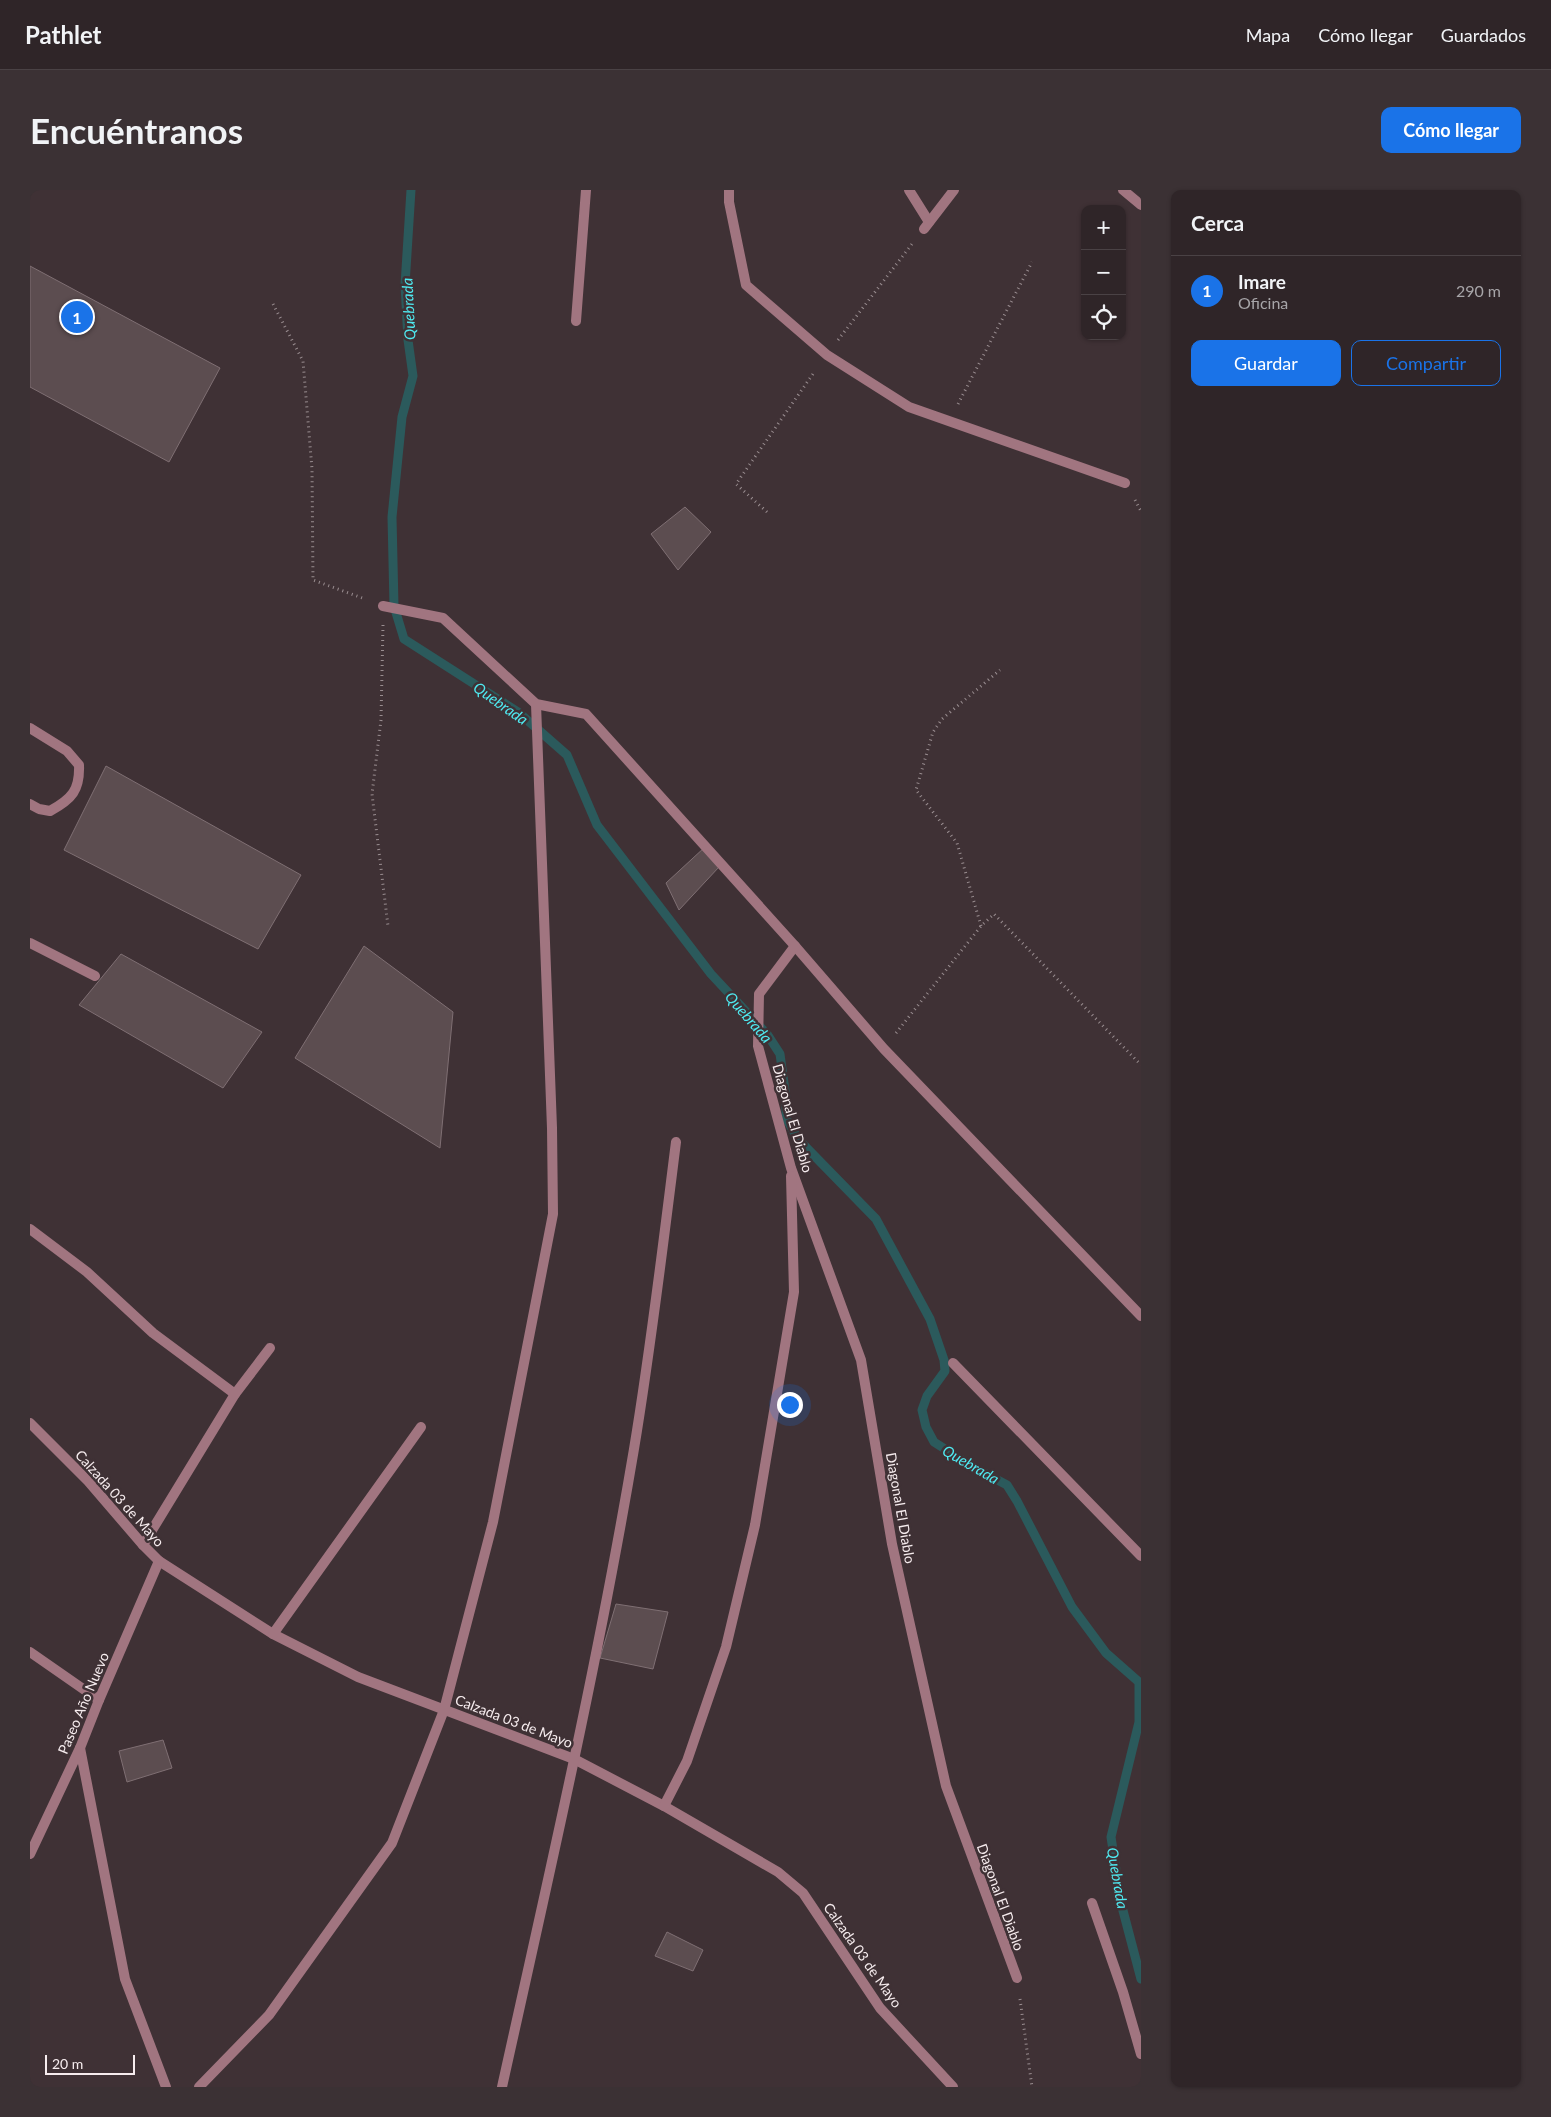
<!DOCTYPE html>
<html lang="es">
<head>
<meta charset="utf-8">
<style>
	:root { --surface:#2f2528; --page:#3b3134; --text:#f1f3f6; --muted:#a7a5a8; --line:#4a4245; --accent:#1a73e8 }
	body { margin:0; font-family:Lato,sans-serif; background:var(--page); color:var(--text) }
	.controls { position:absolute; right:15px; top:15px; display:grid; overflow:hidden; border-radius:10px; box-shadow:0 1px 4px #0004 }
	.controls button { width:45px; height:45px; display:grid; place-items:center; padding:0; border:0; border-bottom:1px solid var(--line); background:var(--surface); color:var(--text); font:25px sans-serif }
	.scale { position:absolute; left:15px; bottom:12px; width:90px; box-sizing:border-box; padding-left:5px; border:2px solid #f6ecee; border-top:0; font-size:14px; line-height:18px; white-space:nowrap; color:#f6ecee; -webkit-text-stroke:4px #3f3135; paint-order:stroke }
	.you { position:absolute; left:759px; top:1214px; width:18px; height:18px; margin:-12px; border:4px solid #fff; border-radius:50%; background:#1a73e8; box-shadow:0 0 0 8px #1a73e833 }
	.badge { display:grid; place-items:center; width:32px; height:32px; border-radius:50%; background:var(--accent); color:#fff; font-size:16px; font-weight:700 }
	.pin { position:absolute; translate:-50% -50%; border:2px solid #fff; box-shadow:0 1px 5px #0006 }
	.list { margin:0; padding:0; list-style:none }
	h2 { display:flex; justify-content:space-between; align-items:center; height:65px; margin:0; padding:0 20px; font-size:21px }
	h2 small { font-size:16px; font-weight:400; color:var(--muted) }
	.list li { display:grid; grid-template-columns:32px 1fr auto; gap:15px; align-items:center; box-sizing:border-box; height:70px; padding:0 20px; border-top:1px solid var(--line) }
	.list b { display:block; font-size:19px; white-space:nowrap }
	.list p { margin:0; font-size:16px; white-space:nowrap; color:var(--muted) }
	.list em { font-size:16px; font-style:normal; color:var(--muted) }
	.actions { display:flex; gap:10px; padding:15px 20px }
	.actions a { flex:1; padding:11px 0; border:1px solid var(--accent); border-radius:10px; text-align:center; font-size:18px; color:var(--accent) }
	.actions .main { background:var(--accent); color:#fff }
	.icon { flex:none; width:28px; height:28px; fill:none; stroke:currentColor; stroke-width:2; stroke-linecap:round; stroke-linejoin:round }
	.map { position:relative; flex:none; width:1111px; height:1897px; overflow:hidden; border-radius:10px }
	header { display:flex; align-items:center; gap:30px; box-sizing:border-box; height:70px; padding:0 25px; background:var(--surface); border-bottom:1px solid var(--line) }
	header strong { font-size:24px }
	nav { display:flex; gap:28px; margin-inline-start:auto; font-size:18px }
	.intro { display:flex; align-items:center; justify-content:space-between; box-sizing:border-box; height:120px; padding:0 30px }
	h1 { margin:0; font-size:35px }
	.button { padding:12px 22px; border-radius:10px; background:var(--accent); color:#fff; font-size:18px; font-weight:700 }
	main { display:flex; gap:30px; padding:0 30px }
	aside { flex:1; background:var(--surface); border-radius:10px; box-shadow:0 1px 4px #0004 }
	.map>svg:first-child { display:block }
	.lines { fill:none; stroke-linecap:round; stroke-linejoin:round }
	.stream { stroke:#2b5a5c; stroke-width:9 }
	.building { fill:#5c4d50; stroke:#7f6f73 }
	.path { stroke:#9a8e91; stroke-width:3; stroke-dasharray:1 4; stroke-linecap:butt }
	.service { stroke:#a17580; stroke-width:10 }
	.minor { stroke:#a17580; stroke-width:10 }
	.tertiary { stroke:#a17580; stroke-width:10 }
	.labels { text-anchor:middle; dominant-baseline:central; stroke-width:5; stroke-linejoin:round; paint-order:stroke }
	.street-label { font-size:14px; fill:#f6ecee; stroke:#3f3135 }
	.water-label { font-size:15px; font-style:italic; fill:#4fe9f0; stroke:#3f3135 }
</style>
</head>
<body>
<header>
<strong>Pathlet</strong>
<nav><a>Mapa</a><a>Cómo llegar</a><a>Guardados</a></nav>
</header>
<div class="intro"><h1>Encuéntranos</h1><a class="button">Cómo llegar</a></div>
<main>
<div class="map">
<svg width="1111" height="1897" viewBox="0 0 1111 1897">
	<rect width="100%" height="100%" fill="#3f3135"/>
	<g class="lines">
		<!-- stream -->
		<polyline class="stream" points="381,0 375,95 378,150 383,186 372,227 362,327 364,416 374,449 488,522 537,565 567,635 681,784 737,844 750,864 756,908 756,928 768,949 846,1029 900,1129 914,1170 915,1181 897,1206 892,1220 896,1237 904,1252 943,1277 977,1295 987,1311 1042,1417 1076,1463 1109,1492 1109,1532 1081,1647 1091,1713 1111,1789"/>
	</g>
	<!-- building -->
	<g class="building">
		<polygon points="0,76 190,178 139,272 0,197"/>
		<polygon points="655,317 681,342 648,380 621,344"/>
		<polygon points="76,576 271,685 228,759 34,660"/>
		<polygon points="675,657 689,677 649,720 636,693"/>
		<polygon points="334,756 423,822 410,958 265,868"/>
		<polygon points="91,764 232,842 193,898 49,815"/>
		<polygon points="586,1414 638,1422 623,1479 570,1468"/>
		<polygon points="133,1550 142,1578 97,1592 89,1561"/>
		<polygon points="637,1742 673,1760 663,1781 625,1766"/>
	</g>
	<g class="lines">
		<!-- path -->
		<g class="path">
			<polyline points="243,114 273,171 282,279 283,390 335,409"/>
			<polyline points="808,150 882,54"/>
			<polyline points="928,214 1002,72"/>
			<polyline points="1105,310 1111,321"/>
			<polyline points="737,322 706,294 785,181"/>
			<polyline points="353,435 351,530 342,604 358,736"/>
			<polyline points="951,736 927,653 886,600 903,542 912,529 970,480"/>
			<polyline points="866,843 951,736 964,724 1111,875"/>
			<polyline points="990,1809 1002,1897"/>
		</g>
		<!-- service -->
		<g class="service">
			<polyline points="1093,0 1111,15"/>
			<path d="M0 538 37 561 49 575C50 600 42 609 20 621L9 619 0 614"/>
			<polyline points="0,753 65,786"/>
		</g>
		<!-- minor -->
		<g class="minor">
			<polyline points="699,0 699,12 716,95 797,165 879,217 1095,293"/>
			<polyline points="879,0 899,32"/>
			<polyline points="894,39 924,0"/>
			<polyline points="546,131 556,0"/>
			<polyline points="353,416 413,428 506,514 556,524 765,756 854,859 1111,1126"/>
			<polyline points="765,756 729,804 728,856 761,978 831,1170 862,1354 916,1596 987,1788"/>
			<polyline points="0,1039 57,1082 123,1143 205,1204"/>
			<polyline points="923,1173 1111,1366"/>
			<polyline points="113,1355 205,1204 240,1158"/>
			<polyline points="129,1371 243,1444 328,1487 544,1569 634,1616 748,1682 773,1703 850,1818 923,1897"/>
			<polyline points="243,1444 391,1237"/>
			<polyline points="0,1462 69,1510"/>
			<polyline points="50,1558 95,1789 136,1897"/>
			<polyline points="634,1616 657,1571 696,1457 725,1335 764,1102 761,986"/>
			<polyline points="1062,1713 1093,1802 1111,1864"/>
			<polyline points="169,1897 239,1825 362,1653 414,1520 463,1332 523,1024 522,938 506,514"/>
			<path d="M472 1897C519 1685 568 1473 604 1259 621 1157 633 1055 646 952"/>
		</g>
		<!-- tertiary -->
		<polyline class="tertiary" points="0,1233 58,1291 113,1355 129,1371 69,1510 50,1558 0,1664"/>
	</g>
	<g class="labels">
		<!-- street labels -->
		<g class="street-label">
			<text transform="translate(763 928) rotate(74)">Diagonal El Diablo</text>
			<text transform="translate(90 1308) rotate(48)">Calzada 03 de Mayo</text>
			<text transform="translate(871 1318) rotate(80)">Diagonal El Diablo</text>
			<text transform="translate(53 1513) rotate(-67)">Paseo Año Nuevo</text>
			<text transform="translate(484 1531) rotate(21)">Calzada 03 de Mayo</text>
			<text transform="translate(971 1707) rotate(70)">Diagonal El Diablo</text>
			<text transform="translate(833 1765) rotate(55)">Calzada 03 de Mayo</text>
		</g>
		<!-- water labels -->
		<g class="water-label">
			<text transform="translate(378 119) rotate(-93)">Quebrada</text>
			<text transform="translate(471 513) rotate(35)">Quebrada</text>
			<text transform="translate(719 827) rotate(49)">Quebrada</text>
			<text transform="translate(941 1274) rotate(30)">Quebrada</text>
			<text transform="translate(1088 1688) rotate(80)">Quebrada</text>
		</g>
	</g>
</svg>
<div class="controls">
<button>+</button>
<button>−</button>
<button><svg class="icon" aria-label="locate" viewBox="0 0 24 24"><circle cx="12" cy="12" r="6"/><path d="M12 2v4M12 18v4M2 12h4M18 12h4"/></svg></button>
</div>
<div class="scale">20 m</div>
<div class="you"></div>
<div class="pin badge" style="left:47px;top:127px">1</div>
</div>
<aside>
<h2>Cerca<small></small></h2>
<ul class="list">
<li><span class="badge">1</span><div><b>Imare</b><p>Oficina</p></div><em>290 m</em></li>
</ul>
<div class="actions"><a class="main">Guardar</a><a>Compartir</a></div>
</aside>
</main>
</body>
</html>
